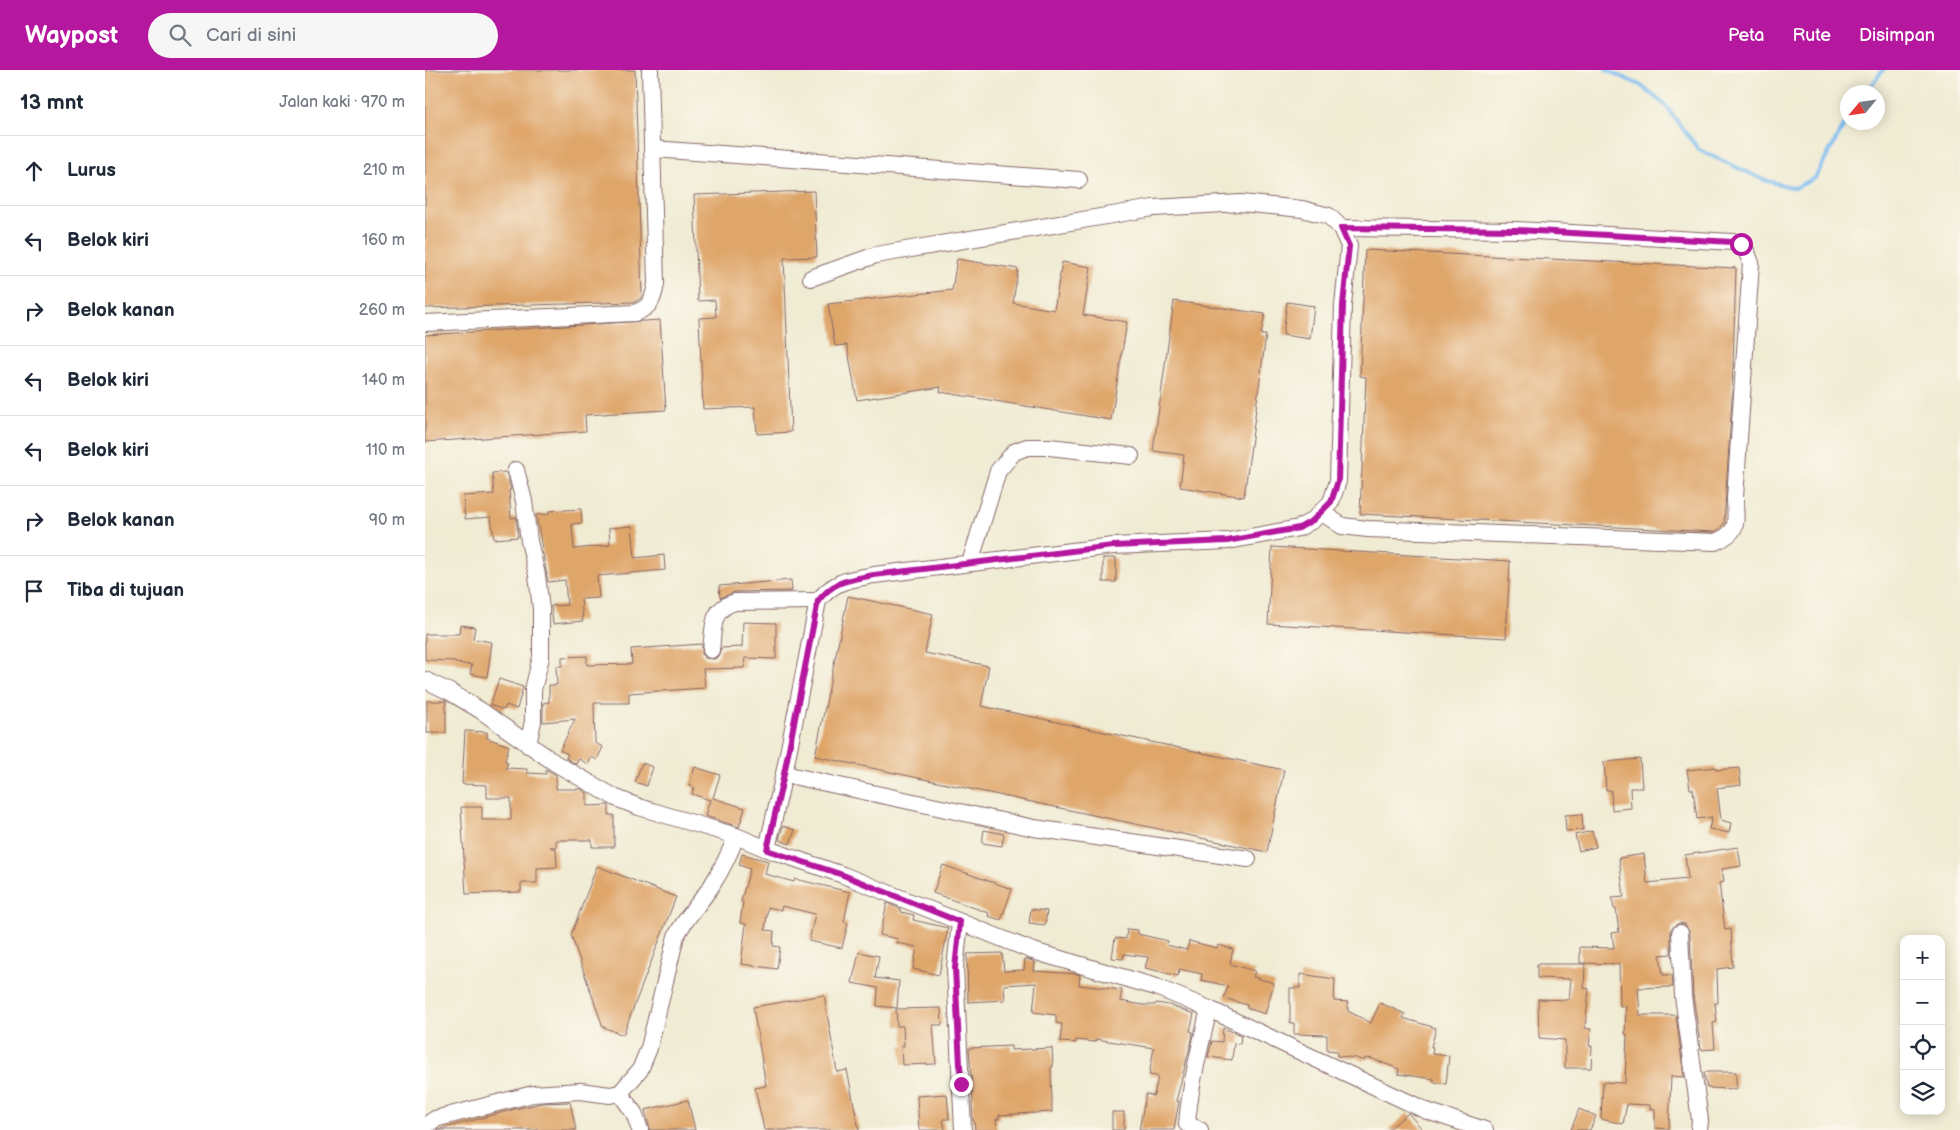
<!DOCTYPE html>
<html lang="id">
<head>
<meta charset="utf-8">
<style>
	:root { --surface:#fff; --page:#f6f6f7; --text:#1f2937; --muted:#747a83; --line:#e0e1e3; --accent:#b5179e }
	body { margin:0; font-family:"Balsamiq Sans",sans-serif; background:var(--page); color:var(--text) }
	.controls { position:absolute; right:15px; bottom:15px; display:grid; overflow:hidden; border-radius:10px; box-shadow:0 2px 12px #0003 }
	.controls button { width:45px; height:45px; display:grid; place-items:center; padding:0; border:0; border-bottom:1px solid var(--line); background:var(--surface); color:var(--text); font:25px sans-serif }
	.compass { position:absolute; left:1415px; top:15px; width:45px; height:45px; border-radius:50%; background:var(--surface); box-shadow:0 2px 12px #0003; rotate:241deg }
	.stop { position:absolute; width:15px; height:15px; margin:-11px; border:4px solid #b5179e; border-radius:50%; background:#fff }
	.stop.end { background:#b5179e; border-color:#fff; box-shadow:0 1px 5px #0008 }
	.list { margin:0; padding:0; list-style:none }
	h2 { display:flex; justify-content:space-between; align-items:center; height:65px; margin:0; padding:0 20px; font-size:21px }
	h2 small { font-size:16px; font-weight:400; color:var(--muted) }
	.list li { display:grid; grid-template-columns:32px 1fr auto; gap:15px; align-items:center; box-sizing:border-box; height:70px; padding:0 20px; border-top:1px solid var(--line) }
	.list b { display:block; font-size:19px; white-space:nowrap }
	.list em { font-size:16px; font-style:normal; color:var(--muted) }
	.icon { flex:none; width:28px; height:28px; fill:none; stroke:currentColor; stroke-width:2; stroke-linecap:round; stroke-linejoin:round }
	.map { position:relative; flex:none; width:1535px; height:1060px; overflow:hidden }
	header { display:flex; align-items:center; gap:30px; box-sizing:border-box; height:70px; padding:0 25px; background:var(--accent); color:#fff }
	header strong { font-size:24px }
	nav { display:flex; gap:28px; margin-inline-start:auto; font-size:18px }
	.search { width:350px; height:45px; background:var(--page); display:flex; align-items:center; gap:12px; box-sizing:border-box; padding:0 18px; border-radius:28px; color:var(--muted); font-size:19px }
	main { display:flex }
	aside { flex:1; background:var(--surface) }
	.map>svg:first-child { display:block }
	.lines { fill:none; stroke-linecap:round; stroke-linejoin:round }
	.stream { stroke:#7cbcf0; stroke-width:4 }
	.building { fill:#dfa66a }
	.minor-casing { stroke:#846666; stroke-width:18 }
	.minor { stroke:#fff; stroke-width:16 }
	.route { stroke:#b5179e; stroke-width:6 }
</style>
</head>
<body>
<header>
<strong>Waypost</strong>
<div class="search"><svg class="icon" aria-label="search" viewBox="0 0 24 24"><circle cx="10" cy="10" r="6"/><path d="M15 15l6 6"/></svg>Cari di sini</div>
<nav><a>Peta</a><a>Rute</a><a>Disimpan</a></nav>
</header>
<main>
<aside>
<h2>13 mnt<small>Jalan kaki · 970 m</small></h2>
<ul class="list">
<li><svg class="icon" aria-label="ahead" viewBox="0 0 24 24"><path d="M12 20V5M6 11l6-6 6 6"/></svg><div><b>Lurus</b></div><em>210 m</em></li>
<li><svg class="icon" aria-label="left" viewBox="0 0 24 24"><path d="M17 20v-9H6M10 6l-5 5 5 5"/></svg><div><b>Belok kiri</b></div><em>160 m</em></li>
<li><svg class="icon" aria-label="right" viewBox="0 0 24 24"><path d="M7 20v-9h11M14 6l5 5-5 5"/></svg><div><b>Belok kanan</b></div><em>260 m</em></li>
<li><svg class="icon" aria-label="left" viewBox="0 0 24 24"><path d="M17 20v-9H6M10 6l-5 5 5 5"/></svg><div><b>Belok kiri</b></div><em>140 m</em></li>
<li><svg class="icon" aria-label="left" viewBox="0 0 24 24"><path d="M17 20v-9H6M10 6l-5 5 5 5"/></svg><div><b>Belok kiri</b></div><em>110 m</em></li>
<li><svg class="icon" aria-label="right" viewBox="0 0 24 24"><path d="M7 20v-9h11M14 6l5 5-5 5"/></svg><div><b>Belok kanan</b></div><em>90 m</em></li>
<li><svg class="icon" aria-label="arrive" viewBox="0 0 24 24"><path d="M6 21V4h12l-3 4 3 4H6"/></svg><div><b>Tiba di tujuan</b></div></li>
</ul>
</aside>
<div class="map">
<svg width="1535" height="1060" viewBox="0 0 1535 1060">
	<rect width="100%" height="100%" fill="#fbf7ec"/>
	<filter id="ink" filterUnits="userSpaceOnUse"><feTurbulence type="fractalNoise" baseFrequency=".02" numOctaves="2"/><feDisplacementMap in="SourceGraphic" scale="10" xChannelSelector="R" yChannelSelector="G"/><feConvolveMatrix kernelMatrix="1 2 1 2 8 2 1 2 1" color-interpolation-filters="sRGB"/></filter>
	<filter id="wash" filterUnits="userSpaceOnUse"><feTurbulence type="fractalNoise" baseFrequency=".0096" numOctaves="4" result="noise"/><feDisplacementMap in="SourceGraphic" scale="20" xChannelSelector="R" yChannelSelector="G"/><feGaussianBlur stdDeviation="1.12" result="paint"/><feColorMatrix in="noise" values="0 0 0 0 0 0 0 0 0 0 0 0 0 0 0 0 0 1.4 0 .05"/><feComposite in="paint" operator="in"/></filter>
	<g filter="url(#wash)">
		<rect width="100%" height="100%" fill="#f0ebd3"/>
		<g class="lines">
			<!-- stream -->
			<g class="stream">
				<polyline points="1181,0 1215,15 1240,35 1274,80 1339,110 1370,118 1390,108 1422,50"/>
				<polyline points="1442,22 1458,0"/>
			</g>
		</g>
		<g id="blocks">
			<!-- building -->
			<g class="building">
				<polygon points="0,0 210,0 217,227 216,228 210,232 0,238"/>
				<polygon points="389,121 392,187 359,188 366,362 332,364 330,337 278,339 274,248 291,247 290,230 273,231 269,125"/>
				<polygon points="940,180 1311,198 1307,327 1299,454 1289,462 935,444 941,307 935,306"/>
				<polygon points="532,189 593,199 588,233 629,240 637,192 666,197 658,245 702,252 686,350 515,322 516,317 432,330 422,275 410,276 403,234 527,220"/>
				<polygon points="749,231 840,244 836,265 841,265 819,427 755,417 759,385 728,381"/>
				<polygon points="862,232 889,236 885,269 858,265"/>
				<polygon points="235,250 241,340 160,345 161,361 0,372 0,265"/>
				<polygon points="81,402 86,420 84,420 86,448 91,447 93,467 69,469 66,447 40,449 38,426 69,424 67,403"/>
				<polygon points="156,439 157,453 147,454 149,479 185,475 184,458 207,456 210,488 239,485 240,500 172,506 174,528 156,529 158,551 128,554 126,536 142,535 140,510 123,512 111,445 124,444 124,441"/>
				<polygon points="847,477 1085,491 1081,568 843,554"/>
				<rect x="678" y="488" width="13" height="24"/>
				<polygon points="366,510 367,521 310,522 295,528 294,516"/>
				<polygon points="423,526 508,544 500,583 564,596 556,636 859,700 842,782 390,686"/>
				<polygon points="318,552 351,553 351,589 320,588 319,598 278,599 280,618 204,623 204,633 169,633 170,673 178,677 172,690 167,687 163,694 154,689 151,694 141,688 143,684 135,680 150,649 118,652 118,633 124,632 124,615 132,615 131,596 137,596 137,587 162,586 162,595 207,594 206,579 277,574 277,584 280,588 290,589 294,585 296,578 317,577"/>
				<polygon points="35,555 50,557 48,569 67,572 62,607 45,604 47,595 30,593 30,591 0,590 0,564 34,564"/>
				<polygon points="74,609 98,617 92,639 81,635 79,640 65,635"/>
				<rect x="2" y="631" width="19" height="32"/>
				<polygon points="40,661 62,662 62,668 84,676 80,691 83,692 81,698 102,699 102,703 121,704 121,699 131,705 131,719 156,719 162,723 162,736 184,735 184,745 189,745 189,777 167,777 167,770 131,770 131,777 125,777 131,779 132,797 112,798 112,813 96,813 96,822 41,824 36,737 57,737 57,750 86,750 86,728 62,728 62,715 37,714"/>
				<polygon points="1215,689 1217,718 1205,718 1206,738 1187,740 1186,720 1181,720 1179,692"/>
				<polygon points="217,693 228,697 222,716 210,712"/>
				<polygon points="270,697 295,705 288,728 320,738 314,757 280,746 285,730 267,724 269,717 264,716"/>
				<polygon points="1291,697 1291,700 1314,698 1316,715 1292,718 1296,750 1306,753 1304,763 1284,759 1287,747 1272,749 1268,719 1265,719 1262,700"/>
				<polygon points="1157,744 1158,760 1141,761 1140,745"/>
				<polygon points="358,756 370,760 365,774 354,770"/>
				<polygon points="559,760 579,764 577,776 557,773"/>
				<polygon points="1167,761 1171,777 1154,781 1150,765"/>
				<polygon points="1313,777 1316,796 1297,799 1299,812 1294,813 1300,860 1306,859 1308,897 1292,899 1293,933 1290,933 1292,952 1288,953 1290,979 1276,980 1268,925 1265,863 1260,854 1254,853 1246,859 1246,884 1235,885 1238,905 1247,905 1248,917 1213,918 1215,945 1251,945 1259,1007 1246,1006 1244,1059 1230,1058 1230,1039 1225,1039 1225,1035 1202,1034 1198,1054 1176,1049 1178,1012 1200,1013 1202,964 1200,964 1201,936 1195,936 1194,894 1155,893 1155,877 1189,878 1187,863 1194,862 1191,839 1189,839 1187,828 1199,827 1194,788 1219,784 1222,813 1263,809 1260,785"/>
				<polygon points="317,784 343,791 340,804 369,812 370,809 425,822 419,852 423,853 417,878 384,871 390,844 357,836 356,840 343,837 340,860 349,861 348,876 355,877 352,899 316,894 321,854 315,853 318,832 316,831 325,799 314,795"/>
				<polygon points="518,795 587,819 576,850 563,846 564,843 508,823"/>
				<polygon points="172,796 251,827 198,965 178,957 146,865"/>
				<polygon points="462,833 476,839 476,842 489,845 488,850 523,858 514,905 488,899 492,877 472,873 473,869 455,865"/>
				<polygon points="606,839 622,841 620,855 604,853"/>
				<polygon points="702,859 713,860 713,864 743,871 742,875 762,880 764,871 792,878 793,875 808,879 805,894 830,901 828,907 849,913 840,944 822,938 822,935 799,928 803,916 776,910 777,904 754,899 753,906 720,898 723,887 699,884 698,889 687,888 690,868 701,869"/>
				<polygon points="434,882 454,886 450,908 474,911 472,938 452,936 453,918 427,913"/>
				<polygon points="577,883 579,901 599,900 600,889 602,889 610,892 609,901 652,904 655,905 654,915 697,920 695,931 718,935 730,935 731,933 744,935 769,944 765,961 768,962 767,969 751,1031 754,1031 749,1060 714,1060 721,1024 729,1026 733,1006 724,1005 729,978 671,969 670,972 651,970 651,973 635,972 637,954 631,953 631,945 608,942 611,913 579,915 580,930 543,932 542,884"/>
				<polygon points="1112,894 1160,894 1159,918 1164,919 1160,958 1166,959 1164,976 1167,976 1166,998 1140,998 1140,970 1114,968 1113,929 1144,930 1146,909 1112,908"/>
				<polygon points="875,904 910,909 909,931 923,932 923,941 946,953 955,933 980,944 978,948 1011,958 1006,977 1008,977 1007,984 1024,986 1021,1014 1009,1012 1009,1009 973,1004 974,999 945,988 944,989 940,988 939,991 931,988 912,986 912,981 902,980 902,965 869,964 869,953 865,953 865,918 875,918"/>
				<polygon points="399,925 412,1002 422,1000 434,1060 339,1060 330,1018 341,1016 328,937"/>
				<polygon points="516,938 517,955 508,955 511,994 477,995 476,976 479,976 478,956 472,956 471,939"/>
				<polygon points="798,958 816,965 815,974 809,973 807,990 783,987 787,971 797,972"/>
				<polygon points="586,976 586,980 627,978 628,997 626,997 627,1042 574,1045 574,1049 571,1049 572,1060 550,1060 549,1051 548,1051 547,1032 548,1031 544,978"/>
				<polygon points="1282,1002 1311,1002 1311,1019 1282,1018 1279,1003"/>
				<polygon points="522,1024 524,1049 518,1049 520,1060 494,1060 492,1026"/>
				<polygon points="263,1030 270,1060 225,1060 220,1040"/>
				<polygon points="145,1032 151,1060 12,1060 90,1039 117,1033"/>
				<polygon points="1154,1039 1171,1046 1165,1060 1146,1060"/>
				<rect x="687" y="1042" width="12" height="18"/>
				<polygon points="983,1043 998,1060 963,1060"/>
			</g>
		</g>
	</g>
	<g filter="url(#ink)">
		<use href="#blocks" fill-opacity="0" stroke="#846666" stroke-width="1"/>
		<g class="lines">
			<!-- minor casing -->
			<g class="minor-casing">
				<g id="minor">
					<polyline points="228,79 654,110"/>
					<path d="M0 253 210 243C226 237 228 230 231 214L225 0"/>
					<polyline points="91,400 99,431 104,471 112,505 116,539 116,587 108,620 108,651 103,675"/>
					<path d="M896 442 917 456 943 459 1290 472C1316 461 1310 453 1310 428L1326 193C1322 182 1320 175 1308 172L1092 160 916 158"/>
					<polyline points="545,493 573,401 589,382 602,377 624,377 706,386"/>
					<path d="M286 580C289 558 285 539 310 532L393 531"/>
					<polyline points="0,610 25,622 55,640 130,693 191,728 214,737 311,766 342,779 418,805 608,881 731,917 784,939 1002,1041 1060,1060"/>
					<polyline points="359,704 609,758 823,789"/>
					<path d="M342 779 359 704 393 531C410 510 423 510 449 505L688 476 803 471 874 458 888 450 906 432 913 411 918 235 924 176 916 158 904 146 877 139 816 133 728 138 451 185 386 208"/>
					<polyline points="535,852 530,898 538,1060"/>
					<polyline points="1255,863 1258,926 1275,1050 1274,1060"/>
					<polyline points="195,1023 209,1043 215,1060"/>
					<path d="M0 1056 10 1049 108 1024 155 1021 185 1025 195 1023 215 1000 224 978 251 866C261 847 276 832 287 815 297 799 305 783 311 766"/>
					<path d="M775 1060 762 1054C765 1015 775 977 784 939"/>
				</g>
			</g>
			<!-- minor -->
			<use href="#minor" class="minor"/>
		</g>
	</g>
	<g class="lines" filter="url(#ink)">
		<!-- route -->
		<path class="route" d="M536 1014 530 898 535 852 418 805 342 780 359 704 393 531C410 510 424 510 449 505L688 476 802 471 874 458 888 450 906 432 913 411 918 235 924 176 916 158 1092 160 1308 172 1316 174"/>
	</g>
</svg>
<div class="controls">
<button>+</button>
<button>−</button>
<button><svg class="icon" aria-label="locate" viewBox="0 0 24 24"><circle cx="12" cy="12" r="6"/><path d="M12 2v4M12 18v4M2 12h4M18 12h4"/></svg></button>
<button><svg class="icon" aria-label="layers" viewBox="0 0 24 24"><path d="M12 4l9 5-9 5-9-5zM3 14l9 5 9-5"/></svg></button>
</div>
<svg class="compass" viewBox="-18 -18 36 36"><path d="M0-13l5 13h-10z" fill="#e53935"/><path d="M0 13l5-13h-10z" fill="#747a83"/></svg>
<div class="stop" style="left:1316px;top:174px"></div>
<div class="stop end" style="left:536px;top:1014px"></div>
</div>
</main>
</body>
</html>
